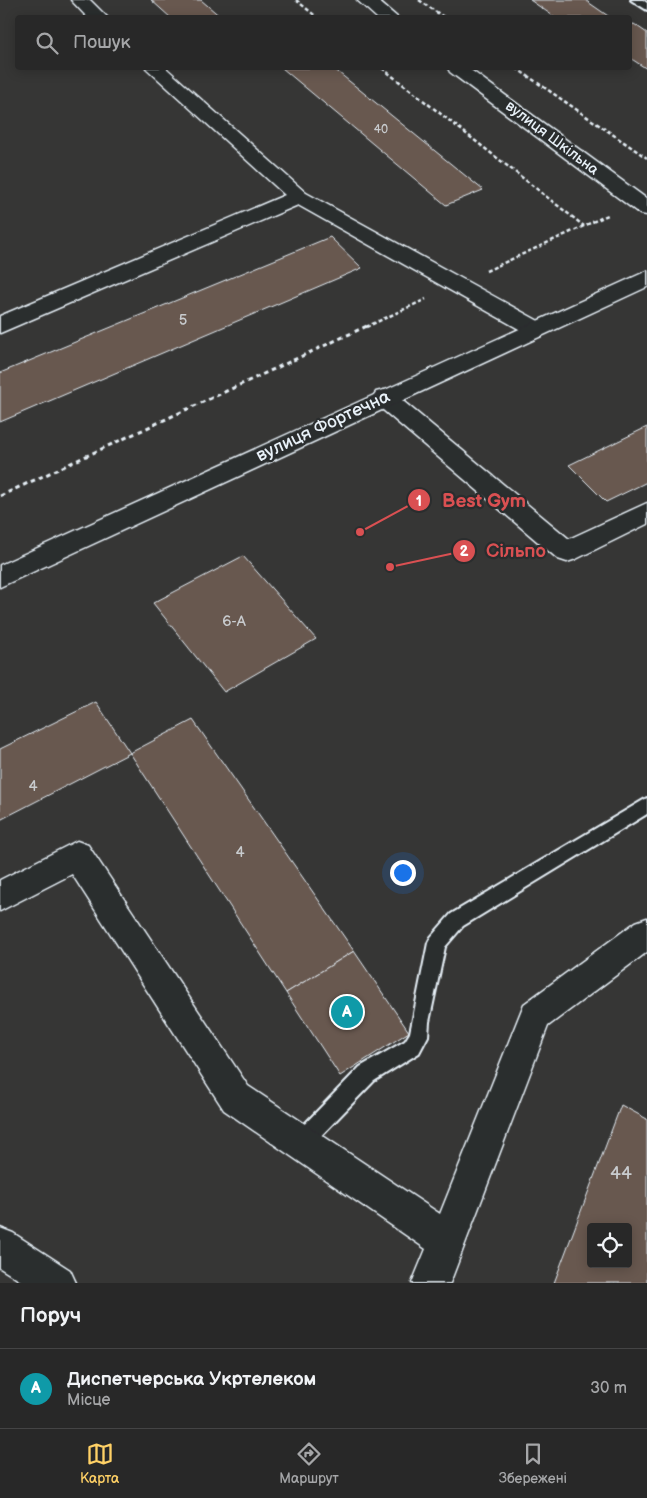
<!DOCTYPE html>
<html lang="uk">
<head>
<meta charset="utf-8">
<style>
	:root { --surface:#282828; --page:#343434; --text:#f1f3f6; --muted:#a5a6a8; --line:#444445; --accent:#ffd166 }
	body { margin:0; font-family:"Balsamiq Sans",sans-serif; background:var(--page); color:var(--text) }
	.controls { position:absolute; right:15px; bottom:15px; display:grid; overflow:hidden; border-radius:5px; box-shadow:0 2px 12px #0003 }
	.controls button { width:45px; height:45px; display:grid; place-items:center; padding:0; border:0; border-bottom:1px solid var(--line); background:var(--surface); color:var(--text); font:25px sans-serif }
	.you { position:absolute; left:402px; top:872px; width:18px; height:18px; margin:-12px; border:4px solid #fff; border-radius:50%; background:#1a73e8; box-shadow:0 0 0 8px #1a73e833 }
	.badge { display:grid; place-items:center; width:32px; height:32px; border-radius:50%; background:var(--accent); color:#fff; font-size:16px; font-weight:700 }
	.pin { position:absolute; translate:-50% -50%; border:2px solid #fff; box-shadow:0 1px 5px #0006 }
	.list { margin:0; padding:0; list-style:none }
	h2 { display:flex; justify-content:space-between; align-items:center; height:65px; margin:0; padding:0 20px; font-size:21px }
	h2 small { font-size:16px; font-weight:400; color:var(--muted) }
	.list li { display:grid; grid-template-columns:32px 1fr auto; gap:15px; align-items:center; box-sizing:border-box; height:80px; padding:0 20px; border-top:1px solid var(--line) }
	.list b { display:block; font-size:19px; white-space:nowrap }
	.list p { margin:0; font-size:16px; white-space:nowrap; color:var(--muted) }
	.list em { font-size:16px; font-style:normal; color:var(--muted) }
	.icon { flex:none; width:28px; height:28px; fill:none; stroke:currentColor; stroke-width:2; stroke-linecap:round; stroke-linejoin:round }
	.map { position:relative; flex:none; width:647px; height:1283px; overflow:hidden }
	.search { position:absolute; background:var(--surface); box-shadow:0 2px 12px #0003; left:15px; right:15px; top:15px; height:55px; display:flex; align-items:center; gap:12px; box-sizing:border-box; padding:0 18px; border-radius:5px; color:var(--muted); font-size:19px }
	.sheet { height:145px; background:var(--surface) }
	nav { display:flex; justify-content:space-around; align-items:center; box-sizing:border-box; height:70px; border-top:1px solid var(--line); background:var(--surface); font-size:14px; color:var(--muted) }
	nav a { display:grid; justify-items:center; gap:2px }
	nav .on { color:var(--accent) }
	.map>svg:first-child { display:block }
	.building { fill:#685850; stroke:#e8f1f8; fill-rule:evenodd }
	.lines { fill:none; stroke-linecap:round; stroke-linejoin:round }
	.service-casing { stroke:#e8f1f8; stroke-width:4 }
	.minor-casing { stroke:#e8f1f8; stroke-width:3 }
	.secondary-casing { stroke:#e8f1f8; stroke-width:3 }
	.path-far1 { stroke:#e8f1f8; stroke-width:2.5; stroke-dasharray:4 2.5; stroke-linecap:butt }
	.path { stroke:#e8f1f8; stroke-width:3; stroke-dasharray:4.5 4; stroke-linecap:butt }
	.service { fill:#2a2d2e; fill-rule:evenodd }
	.minor { fill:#2a2d2e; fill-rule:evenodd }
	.secondary { fill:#2a2d2e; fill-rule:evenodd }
	.labels { text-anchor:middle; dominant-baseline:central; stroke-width:4.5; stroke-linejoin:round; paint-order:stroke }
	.far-number-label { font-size:12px; fill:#c8cbce }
	.far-street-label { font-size:15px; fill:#e8f1f8; stroke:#2a2d2e }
	.number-label { font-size:15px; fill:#c8cbce }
	.street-label { font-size:18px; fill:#e8f1f8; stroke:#2a2d2e }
	.near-number-label { font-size:18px; fill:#c8cbce }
	.leader { fill:none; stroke:#da5052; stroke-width:2 }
	.callout-dot { fill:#da5052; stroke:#2a2d2e; stroke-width:2 }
	.mark-label { font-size:15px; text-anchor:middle; font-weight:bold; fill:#fff }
	.callout-label { font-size:19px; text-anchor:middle; font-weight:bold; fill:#da5052; stroke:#2a2d2e; stroke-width:4.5; stroke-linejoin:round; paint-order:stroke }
</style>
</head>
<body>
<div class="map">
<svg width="647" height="1283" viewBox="0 0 647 1283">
	<rect width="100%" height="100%" fill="#363635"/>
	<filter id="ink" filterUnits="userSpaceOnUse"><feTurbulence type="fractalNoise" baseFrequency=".02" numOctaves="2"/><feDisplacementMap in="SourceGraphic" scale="10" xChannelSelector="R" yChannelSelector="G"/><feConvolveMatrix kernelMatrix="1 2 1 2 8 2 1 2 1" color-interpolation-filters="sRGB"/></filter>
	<g filter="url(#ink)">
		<!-- building -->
		<g class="building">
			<polygon points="151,0 201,0 222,18 171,18"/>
			<polygon points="530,0 585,0 611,18 556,18"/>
			<polygon points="634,24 647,33 647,69 630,58 630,25"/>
			<polygon points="282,68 333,68 483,190 446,205"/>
			<polygon points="330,237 362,268 0,422 0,373"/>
			<polygon points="647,427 647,482 606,502 569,465"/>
			<polygon points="243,556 316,639 224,692 153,603"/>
			<polygon points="96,702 130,753 0,820 0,749"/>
			<polygon points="193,720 354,951 286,993 130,753"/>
			<polygon points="354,951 409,1032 340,1076 286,993"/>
			<path d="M621 1105 647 1119V1283H554ZM591 1227H628V1264H591Z"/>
		</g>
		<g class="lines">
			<!-- service casing -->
			<g class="service-casing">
				<g id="service">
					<polygon points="631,0 643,0 647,3 647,10"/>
					<polygon points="647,798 647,814 463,926 445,947 429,1022 428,1036 419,1053 374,1081 308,1149 301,1152 294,1149 291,1142 294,1135 360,1067 405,1041 410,1033 428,943 431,937 451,914"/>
				</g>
			</g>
			<!-- minor casing -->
			<g class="minor-casing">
				<g id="minor">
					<polygon points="71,0 90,0 108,18 88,18"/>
					<polygon points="146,68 166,68 306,193 544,324 547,329 544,334 536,337 528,334 298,205 0,333 0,316 285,195"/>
					<polygon points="384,390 392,392 569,539 647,503 647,524 576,559 567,562 558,559 376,404 372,398 376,392"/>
					<polygon points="77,841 88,845 248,1086 440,1214 524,1004 636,922 647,918 647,952 548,1026 450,1283 412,1283 426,1249 224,1110 72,874 0,911 0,880"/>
					<polygon points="0,1228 13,1233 70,1270 76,1283 24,1283 0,1268"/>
				</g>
			</g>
			<!-- secondary casing -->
			<g class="secondary-casing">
				<g id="secondary">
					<polygon points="357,0 377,0 398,18 377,18"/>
					<polygon points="448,68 468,68 647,199 647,215 640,214 450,72"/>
					<polygon points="647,271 647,287 0,587 0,565"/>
				</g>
			</g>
			<!-- path-far1 -->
			<g class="path-far1">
				<polyline points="296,0 318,18"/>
				<polyline points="419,0 445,18"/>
				<polyline points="382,68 584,226"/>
				<polyline points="516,68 647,158"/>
				<polyline points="486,271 610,214"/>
				<polyline points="366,327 426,299"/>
			</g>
			<!-- path -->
			<polyline class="path" points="0,496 369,325"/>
			<!-- service -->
			<use href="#service" class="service"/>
			<!-- minor -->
			<use href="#minor" class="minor"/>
			<!-- secondary -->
			<use href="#secondary" class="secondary"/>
		</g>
	</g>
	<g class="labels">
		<!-- far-number labels -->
		<g class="far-number-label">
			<text x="381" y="129">40</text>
		</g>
		<!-- far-street labels -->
		<g class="far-street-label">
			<text transform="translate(552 138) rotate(37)">вулиця Шкільна</text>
		</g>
		<!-- number labels -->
		<g class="number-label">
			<text x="183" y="320">5</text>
			<text x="234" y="621">6-А</text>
			<text x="33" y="786">4</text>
			<text x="240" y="852">4</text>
		</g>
		<!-- street labels -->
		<g class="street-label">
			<text transform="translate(323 426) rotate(-25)">вулиця Фортечна</text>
		</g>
		<!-- near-number labels -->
		<g class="near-number-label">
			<text x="621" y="1173">44</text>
		</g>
	</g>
	<!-- callouts -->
	<path class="leader" d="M360 532L419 500M390 567L464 551"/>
	<g class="callout-dot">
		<circle cx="360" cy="532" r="5"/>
		<circle cx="390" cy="567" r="5"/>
		<circle cx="419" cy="500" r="12"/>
		<circle cx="464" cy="551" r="12"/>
	</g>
	<g class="mark-label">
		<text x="419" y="506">1</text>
		<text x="464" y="556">2</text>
	</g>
	<g class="callout-label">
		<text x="484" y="507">Best Gym</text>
		<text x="516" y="557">Сільпо</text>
	</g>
</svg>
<div class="controls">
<button><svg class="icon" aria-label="locate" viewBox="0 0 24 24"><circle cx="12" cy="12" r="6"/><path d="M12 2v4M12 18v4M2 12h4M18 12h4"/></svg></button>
</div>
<div class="you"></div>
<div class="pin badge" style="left:347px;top:1012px;background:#0f9aa8">A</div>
<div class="search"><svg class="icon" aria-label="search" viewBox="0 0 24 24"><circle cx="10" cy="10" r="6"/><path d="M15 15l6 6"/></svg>Пошук</div>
</div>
<section class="sheet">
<h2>Поруч<small></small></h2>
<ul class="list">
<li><span class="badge" style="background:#0f9aa8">A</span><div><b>Диспетчерська Укртелеком</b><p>Місце</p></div><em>30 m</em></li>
</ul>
</section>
<nav>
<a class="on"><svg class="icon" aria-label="map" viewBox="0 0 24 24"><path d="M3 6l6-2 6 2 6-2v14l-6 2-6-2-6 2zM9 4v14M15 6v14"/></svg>Карта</a>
<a><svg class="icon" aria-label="directions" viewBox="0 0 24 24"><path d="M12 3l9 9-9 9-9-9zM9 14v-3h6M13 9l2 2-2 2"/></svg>Маршрут</a>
<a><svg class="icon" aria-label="saved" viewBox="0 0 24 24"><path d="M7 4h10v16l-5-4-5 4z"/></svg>Збережені</a>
</nav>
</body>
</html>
